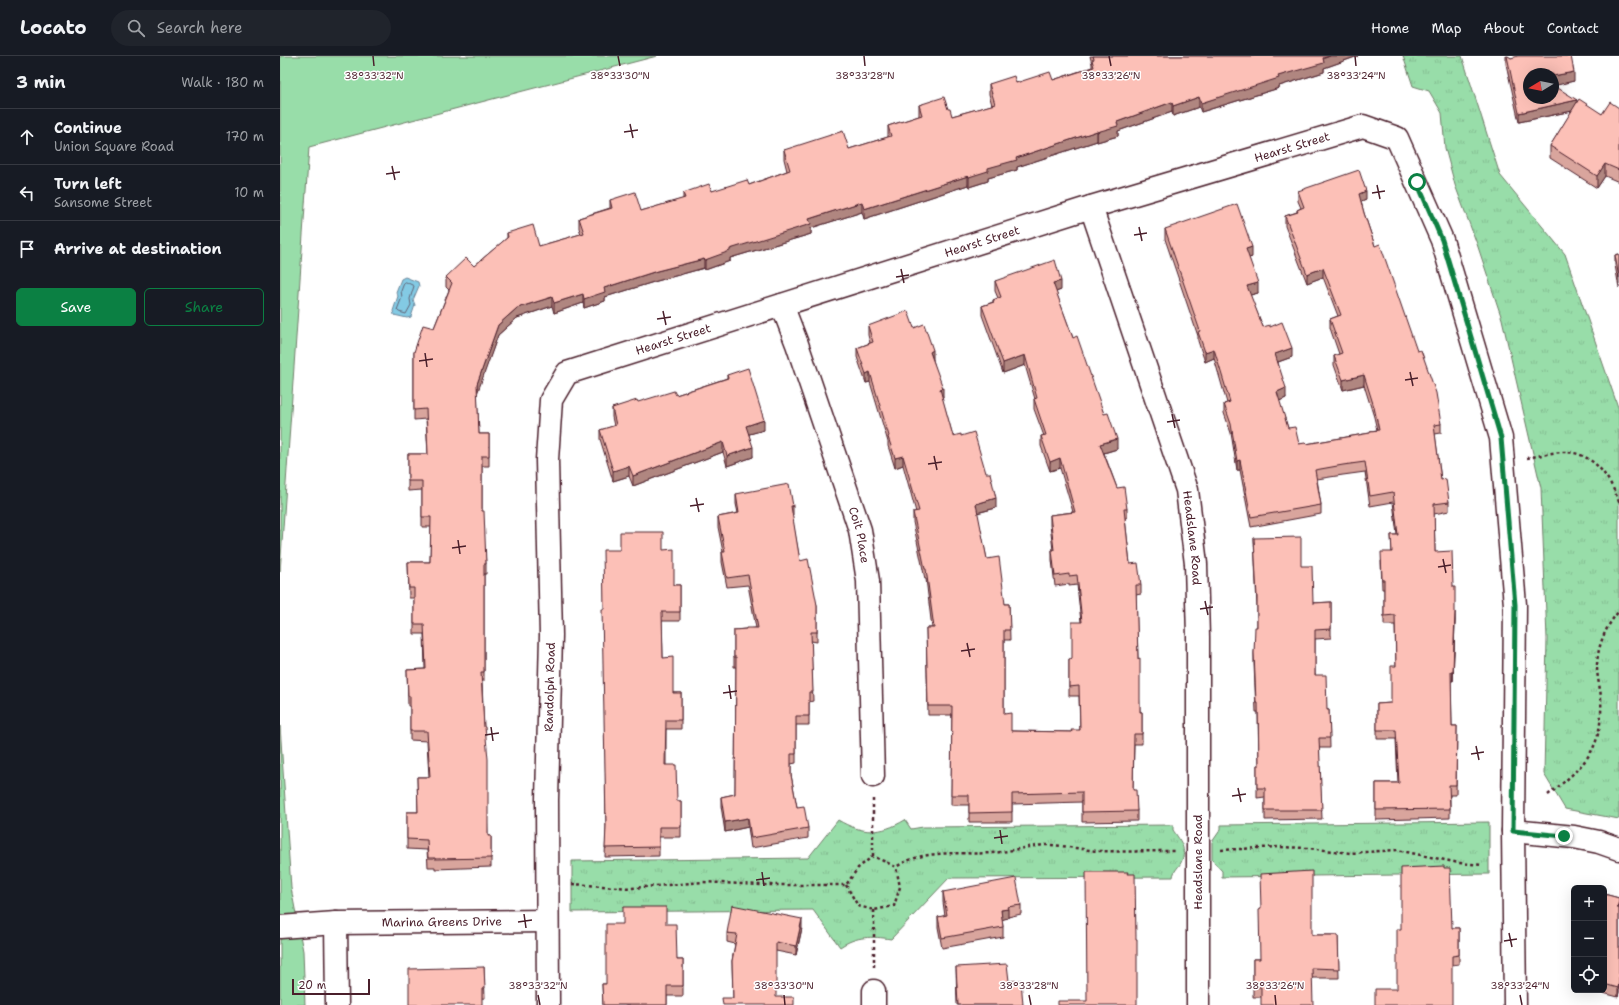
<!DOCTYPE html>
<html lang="en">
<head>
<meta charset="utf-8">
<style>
	:root { --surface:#171b24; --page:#20242c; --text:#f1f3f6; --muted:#9ea1a6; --line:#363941; --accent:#0b8043 }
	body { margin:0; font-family:"Shantell Sans",sans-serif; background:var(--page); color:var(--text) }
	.controls { position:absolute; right:12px; bottom:12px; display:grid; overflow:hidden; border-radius:6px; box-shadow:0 4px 16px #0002 }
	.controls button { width:36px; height:36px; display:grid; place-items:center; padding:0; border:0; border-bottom:1px solid var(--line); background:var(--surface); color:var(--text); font:20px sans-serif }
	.compass { position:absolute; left:1243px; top:12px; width:36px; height:36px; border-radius:50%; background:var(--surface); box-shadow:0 4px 16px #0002; rotate:260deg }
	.scale { position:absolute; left:12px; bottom:10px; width:78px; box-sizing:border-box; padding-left:4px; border:2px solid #4a1f2b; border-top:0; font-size:11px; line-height:14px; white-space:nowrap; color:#4a1f2b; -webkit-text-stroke:3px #fff; paint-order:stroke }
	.stop { position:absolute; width:12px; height:12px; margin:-9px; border:3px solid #0b8043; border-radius:50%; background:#fff }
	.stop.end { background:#0b8043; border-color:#fff; box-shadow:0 1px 4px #0008 }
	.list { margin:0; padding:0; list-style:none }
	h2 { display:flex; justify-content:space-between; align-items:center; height:52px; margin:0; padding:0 16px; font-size:17px }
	h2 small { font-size:13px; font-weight:400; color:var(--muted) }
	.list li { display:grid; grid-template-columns:26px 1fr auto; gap:12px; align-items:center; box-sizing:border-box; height:56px; padding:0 16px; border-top:1px solid var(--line) }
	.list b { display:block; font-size:15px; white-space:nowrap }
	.list p { margin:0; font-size:13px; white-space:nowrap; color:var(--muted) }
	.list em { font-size:13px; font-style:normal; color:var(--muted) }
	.actions { display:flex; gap:8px; padding:12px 16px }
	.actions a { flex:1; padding:9px 0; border:1px solid var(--accent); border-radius:6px; text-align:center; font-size:14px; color:var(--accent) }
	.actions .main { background:var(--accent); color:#fff }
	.icon { flex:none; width:22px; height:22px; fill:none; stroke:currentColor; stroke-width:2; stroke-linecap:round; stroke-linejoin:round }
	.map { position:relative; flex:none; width:1339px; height:949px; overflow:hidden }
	header { display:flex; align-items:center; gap:24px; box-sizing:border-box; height:56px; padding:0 20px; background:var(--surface); border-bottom:1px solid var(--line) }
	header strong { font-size:19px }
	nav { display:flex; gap:22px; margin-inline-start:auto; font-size:14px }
	.search { width:280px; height:36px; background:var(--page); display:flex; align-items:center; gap:10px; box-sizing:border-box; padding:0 14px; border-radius:22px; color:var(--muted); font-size:15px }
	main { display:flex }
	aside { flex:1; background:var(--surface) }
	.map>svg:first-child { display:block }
	.grass { fill:#98dda9; stroke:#717e6a }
	.park { fill:url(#park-tufts); stroke:#717e6a }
	.water { fill:#83cae4; stroke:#6c869a }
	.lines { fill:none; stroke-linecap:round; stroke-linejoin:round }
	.shore { stroke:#616375; stroke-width:1 }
	.minor-casing { stroke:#4a1f2b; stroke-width:25 }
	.path { stroke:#4a1f2b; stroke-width:2.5; stroke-dasharray:3 3; stroke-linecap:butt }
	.minor { stroke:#fff; stroke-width:22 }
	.wall { fill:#d9a59d; stroke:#4a1f2b }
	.shaded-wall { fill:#b08680; stroke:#4a1f2b }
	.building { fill:#fcc0b7; stroke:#4a1f2b }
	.route { stroke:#0b8043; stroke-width:5 }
	.ticks { fill:none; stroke:#4a1f2b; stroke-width:1.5 }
	.labels { text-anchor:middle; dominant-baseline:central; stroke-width:3; stroke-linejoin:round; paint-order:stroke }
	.street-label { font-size:12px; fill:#4a1f2b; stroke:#fff }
	.ticks-label { font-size:10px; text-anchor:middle; fill:#4a1f2b; stroke:#fff; stroke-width:3; stroke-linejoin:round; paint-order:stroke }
</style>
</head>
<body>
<header>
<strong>Locato</strong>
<div class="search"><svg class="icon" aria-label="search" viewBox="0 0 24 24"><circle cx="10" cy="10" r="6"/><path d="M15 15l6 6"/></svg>Search here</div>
<nav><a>Home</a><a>Map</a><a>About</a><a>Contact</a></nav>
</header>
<main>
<aside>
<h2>3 min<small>Walk · 180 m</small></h2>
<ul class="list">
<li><svg class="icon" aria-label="ahead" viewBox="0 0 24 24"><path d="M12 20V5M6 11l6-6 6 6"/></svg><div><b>Continue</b><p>Union Square Road</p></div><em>170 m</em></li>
<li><svg class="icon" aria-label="left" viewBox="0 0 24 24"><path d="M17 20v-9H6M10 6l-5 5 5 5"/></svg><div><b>Turn left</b><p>Sansome Street</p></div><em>10 m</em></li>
<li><svg class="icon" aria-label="arrive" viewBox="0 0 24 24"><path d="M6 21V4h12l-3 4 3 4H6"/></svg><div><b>Arrive at destination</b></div></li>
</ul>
<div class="actions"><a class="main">Save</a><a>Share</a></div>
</aside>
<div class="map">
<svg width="1339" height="949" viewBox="0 0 1339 949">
	<defs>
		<pattern id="park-tufts" width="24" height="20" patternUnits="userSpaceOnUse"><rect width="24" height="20" fill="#98dda9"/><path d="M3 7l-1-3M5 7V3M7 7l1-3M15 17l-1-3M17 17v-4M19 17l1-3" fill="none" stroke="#84bd92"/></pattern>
	</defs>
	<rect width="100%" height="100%" fill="#fff"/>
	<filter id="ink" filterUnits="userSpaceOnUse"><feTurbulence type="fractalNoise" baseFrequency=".025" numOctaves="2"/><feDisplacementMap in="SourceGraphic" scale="8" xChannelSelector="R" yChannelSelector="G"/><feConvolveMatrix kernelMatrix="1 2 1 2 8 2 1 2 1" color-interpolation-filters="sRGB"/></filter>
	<g filter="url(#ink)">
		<!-- grass -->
		<g class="grass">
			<polygon points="0,0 377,0 29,91 0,516"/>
			<polygon points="0,670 11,832 23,895 25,949 0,949"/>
		</g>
		<!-- park -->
		<g class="park">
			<polygon points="1123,0 1182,0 1220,119 1285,198 1339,354 1339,763 1285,753 1264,718 1267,583 1261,432 1222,263 1197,188 1175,129 1165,92 1162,57 1149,35 1133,30"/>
			<path d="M558 764C582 778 600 779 625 764L631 773 643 771 893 769V774C899 783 907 792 902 804 900 811 894 813 893 821L669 822 611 883C592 880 576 880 560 891L533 854 292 856V805L528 802Z"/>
			<polygon points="1209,766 1209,818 942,821 942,815 932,804 932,786 941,773 941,769"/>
		</g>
		<!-- water -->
		<polygon class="water" points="125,221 138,226 139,230 133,244 135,249 131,261 127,262 114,259 113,255 118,240 116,236 121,223"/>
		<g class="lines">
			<!-- shore -->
			<polygon class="shore" points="126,226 134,230 130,243 131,249 126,258 119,256 117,254 122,241 121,235 124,227"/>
			<!-- minor casing -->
			<g class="minor-casing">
				<g id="minor">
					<path id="s1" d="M811 151 907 434 916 508 918 581V949"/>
					<path id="s2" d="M502 249 517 288 580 474 588 525 593 720"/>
					<polyline points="1233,775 1294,781 1319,786 1339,793"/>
					<polyline points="56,867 57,949"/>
					<path id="s3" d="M0 871 56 867 267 865"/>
					<polyline points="594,935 594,949"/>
					<path id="s4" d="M268 949 267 744 271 579 267 404 271 344 287 317 811 151 1083 70 1117 82 1162 184 1221 382 1235 549 1233 775 1235 949"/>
				</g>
			</g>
			<!-- path -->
			<g class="path">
				<path d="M1247 402C1259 400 1272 396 1284 396 1314 396 1330 422 1339 446"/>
				<path d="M1268 739C1284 726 1300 714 1311 696 1320 681 1322 658 1321 641 1320 631 1317 621 1317 611 1317 590 1326 570 1339 555"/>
				<polyline points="593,743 593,800"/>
				<polyline points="941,794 998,791 1028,792 1070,797 1117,794 1179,807 1203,809"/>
				<path d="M292 828 351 832 423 826 480 829H566L578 812 593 800 616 811C645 792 678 799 711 797 729 796 747 790 766 789 784 789 802 794 820 795 845 796 869 795 894 795"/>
				<polyline points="566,829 578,850 594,854 614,850 620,831 616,811"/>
				<polyline points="594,911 594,854"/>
			</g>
			<!-- minor -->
			<use href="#minor" class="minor"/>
		</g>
		<!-- wall -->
		<g class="wall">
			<polygon points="810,0 1078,0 1044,12 1044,16 999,30 999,32 921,56 919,51 893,60 892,56 838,75 838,80 817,86 817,85 737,111 737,114 708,122 708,125 689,131 688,129 584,163 582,156 531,172 531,178 450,202 450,205 425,214 424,212 377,225 325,241 325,245 304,252 303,247 274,257 272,250 237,262 218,279 197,336 199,378 209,378 209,410 202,410 202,455 206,508 206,518 204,518 204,625 202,625 208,780 211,780 211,811 155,813 155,811 148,811 147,794 127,793 127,756 138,756 137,721 149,721 147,685 130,684 130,650 128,650 127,614 145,613 144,578 134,578 134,542 129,542 128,506 150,506 151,471 142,471 142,434 128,435 128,398 148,398 146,363 134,364 134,296 154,272 169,234 166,231 166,221 194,210 227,182 227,177 259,190 301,178 299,172 299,162 330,152 330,144 361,155 403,143 403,137 432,135 469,129 507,115 504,103 504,94 569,93 608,81 608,70 639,60 639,49 668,53 672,60 712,49 709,38 709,28 773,24 812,11 812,8"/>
			<polygon points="1226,0 1294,25 1274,29 1297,47 1322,58 1339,52 1339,126 1325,120 1317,132 1270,102 1270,90 1292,55 1239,66 1226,8"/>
			<polygon points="1018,135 1086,144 1081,146 1084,157 1095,190 1161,368 1161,377 1155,378 1161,424 1169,446 1169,455 1154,458 1155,496 1173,531 1175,565 1173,625 1171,625 1172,670 1177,670 1176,739 1170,739 1170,762 1096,764 1096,727 1118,727 1116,683 1097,683 1097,648 1111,647 1116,610 1115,569 1104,569 1104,533 1102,533 1101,505 1112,496 1111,479 1117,479 1113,446 1090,450 1085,416 1063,419 1037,423 1041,449 1041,458 971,471 960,414 957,414 951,377 944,357 944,348 947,347 934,302 925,306 918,285 918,280 885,183 885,173 972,201 969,202 978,237 970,239 983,271 1012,301 998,306 1006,342 999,345 1008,372 1019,388 1026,388 1090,377 1090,375 1097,374 1094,361 1084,329 1063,334 1054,309 1054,300 1059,298 1050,272 1050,263 1058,260 1043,221 1027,227 1005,170 1005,160 1017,156 1017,154 1021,152 1018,145"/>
			<polygon points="1339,198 1339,232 1335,209 1335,199"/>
			<polygon points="715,225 781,234 776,236 793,282 824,358 837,393 824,397 837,432 847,453 847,462 845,462 850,508 861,529 861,538 856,539 858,603 860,656 862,656 862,688 854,688 853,734 857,755 857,765 802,766 802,746 732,748 732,766 689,766 689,749 671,749 672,659 648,659 646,572 652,572 646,523 645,523 633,466 633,456 636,456 623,409 615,412 608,390 608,386 590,326 586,327 577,301 577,292 590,287 588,279 588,270 634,272 653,304 663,341 662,342 673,380 681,380 716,452 697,457 707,503 725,548 729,548 730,584 724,584 724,658 731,675 791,676 800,674 799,640 789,640 789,603 792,603 801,566 797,529 789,530 789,528 775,530 772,504 772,494 773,494 770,469 770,459 793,456 780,412 770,415 761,390 761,380 764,380 754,353 754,343 755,343 745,309 723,317 702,259 702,250 713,246 713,244 718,242 715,235"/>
			<polygon points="447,319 484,374 469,378 473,401 447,410 443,396 353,430 349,420 333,425 320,383 320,374 334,370 332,361 332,352 396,339 447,322"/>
			<polygon points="456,438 513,450 513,459 512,460 520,505 537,549 537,586 531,585 533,645 529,646 529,669 516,669 516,707 511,708 511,719 517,751 528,772 528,782 471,792 468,771 445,776 441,750 441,741 455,738 456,611 454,611 454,574 466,573 476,572 468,529 447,531 442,506 442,496 443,496 438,471 438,461 458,457 456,448"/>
			<polygon points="974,482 1021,510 1033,547 1051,546 1051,582 1035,583 1035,619 1047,654 1049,654 1050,692 1039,692 1042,763 985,764 985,741 977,742 977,709 979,709 978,656 976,656 974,607 974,597 977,571 977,551"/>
			<polygon points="383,494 394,529 400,529 400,565 382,565 383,602 393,637 401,637 401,673 386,673 386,709 397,745 401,745 401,781 379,781 379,800 325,801 326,772 324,553"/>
			<polygon points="663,836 741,849 741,858 728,861 728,862 722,863 723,871 723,881 662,892 658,871 658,861 665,860 663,846"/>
			<polygon points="1324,838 1339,842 1339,936 1338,941 1312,934 1324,934"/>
			<polygon points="386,868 397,904 403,904 403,940 387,940 387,949 323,949 322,928 326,928"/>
			<polygon points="522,872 516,899 496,895 453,942 452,905 455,888 447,886 447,877"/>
			<polygon points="1172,872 1179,872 1179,908 1172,909 1117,933"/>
			<polygon points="1032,879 1058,879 1059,922 1032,922 981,941 973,941 973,903 980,903"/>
			<polygon points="204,911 205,942 129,949"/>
			<polygon points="676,911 729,925 743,949 677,949"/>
		</g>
		<!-- shaded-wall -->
		<g class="shaded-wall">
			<polygon points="1050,0 1078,0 1044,12 1044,16 999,30 999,32 921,56 921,47 998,20"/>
			<polygon points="1294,16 1294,25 1273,30 1273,20"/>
			<polygon points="919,41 919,51 893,60 893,50"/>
			<polygon points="1297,44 1297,54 1239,66 1239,57"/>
			<polygon points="892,46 892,56 838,75 838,80 817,86 817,76 837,66"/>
			<polygon points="817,75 817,85 737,111 737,114 708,122 708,125 689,131 689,121 708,112 736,102"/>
			<polygon points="1325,108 1325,120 1317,132 1317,120"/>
			<polygon points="688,120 688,129 584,163 584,153"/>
			<polygon points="1086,135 1086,144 1079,147 1079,138"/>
			<polygon points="582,146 582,156 531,172 531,178 450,202 450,205 425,214 425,204 450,193 529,163"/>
			<polygon points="972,191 972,201 966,203 966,193"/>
			<polygon points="424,203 424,212 377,225 325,241 325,245 304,252 304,243 324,232 377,215"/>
			<polygon points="1043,212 1043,221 1027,227 1027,218"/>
			<polygon points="781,225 781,234 773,237 773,227"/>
			<polygon points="978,227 978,237 967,240 967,230"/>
			<polygon points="303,238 303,247 274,257 274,247"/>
			<polygon points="272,241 272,250 237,262 218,279 197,338 197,328 218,269 237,252"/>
			<polygon points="1012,292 1012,301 995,307 995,298"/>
			<polygon points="934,293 934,302 925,306 925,296"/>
			<polygon points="653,294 653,304 650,296"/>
			<polygon points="745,299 745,309 723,317 723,307"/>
			<polygon points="590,316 590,326 586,327 586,318"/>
			<polygon points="1084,319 1084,329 1063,334 1063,324"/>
			<polygon points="663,332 663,341 660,342 660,333"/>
			<polygon points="1006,332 1006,342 997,346 997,336"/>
			<polygon points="484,364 484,374 466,379 466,370"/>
			<polygon points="837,383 837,393 820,398 820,388"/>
			<polygon points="443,386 443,396 353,430 353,420"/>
			<polygon points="473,391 473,401 447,410 447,400"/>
			<polygon points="623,400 623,409 615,412 615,402"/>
			<polygon points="780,402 780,412 770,415 770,406"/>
			<polygon points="960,404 960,414 957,414 957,405"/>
			<polygon points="349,410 349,420 333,425 333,415"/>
			<polygon points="716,442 716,452 696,457 696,448"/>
			<polygon points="1175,556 1175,565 1173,625 1173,616"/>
			<polygon points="468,762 468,771 445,776 445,766"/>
			<polygon points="1339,845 1339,854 1337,852"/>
			<polygon points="728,853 728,862 721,864 721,854"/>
			<polygon points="522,863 522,872 516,899 516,890"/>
			<polygon points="1339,927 1339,936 1338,941 1338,932"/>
		</g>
		<!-- building -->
		<g class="building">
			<polygon points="813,0 1050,0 1043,2 1044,7 998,20 999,22 921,47 919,41 893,50 892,46 837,66 838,70 817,76 817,75 736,102 737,104 708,112 708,115 689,121 688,120 584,153 582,146 529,163 531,168 450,193 450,195 425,204 424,203 377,215 324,232 325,236 304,243 303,238 274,247 272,241 237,252 218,269 197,328 199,378 209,378 209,400 202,400 202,455 204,455 206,508 204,508 204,616 201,616 204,671 205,671 208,703 208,780 211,780 211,802 155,803 155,802 148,802 147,784 127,783 127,756 138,756 137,721 150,721 147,675 130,675 130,640 128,640 127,614 146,613 144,568 134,568 134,532 129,532 128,506 150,506 151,461 142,461 142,425 128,425 128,398 148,398 146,353 134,354 134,296 143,269 154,272 172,227 166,221 186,202 194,210 228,181 227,177 253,169 259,190 304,177 299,162 332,152 330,144 355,136 361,155 405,142 403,137 429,128 432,135 467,124 469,129 510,114 504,94 563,75 569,93 611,80 608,70 642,59 639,49 664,41 668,53 670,53 672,60 715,48 709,28 734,20 736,27 770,16 773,24 814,11 812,4 814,3"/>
			<polygon points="1227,0 1228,0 1231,2 1238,0 1291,0 1294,16 1273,20 1273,18 1249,18 1249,42 1273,42 1273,29 1297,44 1239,57"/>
			<polygon points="1299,43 1322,58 1330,46 1339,52 1339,114 1325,108 1317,120 1270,90"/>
			<polygon points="1079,114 1086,135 1079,138 1084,157 1095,190 1100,188 1137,295 1141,294 1156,337 1161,368 1154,369 1161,424 1166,423 1169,446 1154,448 1155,496 1172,495 1173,531 1175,531 1175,556 1173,616 1171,616 1172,670 1177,670 1176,729 1169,729 1170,753 1096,754 1096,727 1119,727 1116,674 1097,674 1097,648 1111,647 1111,610 1116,610 1115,559 1104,560 1104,524 1102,524 1101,496 1112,496 1111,479 1118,479 1113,436 1090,440 1085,406 1063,409 1035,414 1041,449 971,461 960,404 957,405 951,368 944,348 950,346 934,293 925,296 918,276 920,275 885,173 957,148 972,191 966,193 978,227 967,230 983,271 990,269 990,271 1002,266 1012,292 995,298 1006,332 997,336 1008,372 1015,371 1019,388 1025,387 1026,388 1090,377 1090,375 1099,374 1094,351 1084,319 1063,324 1054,300 1062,297 1050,263 1061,259 1043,212 1027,218 1005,160 1018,156 1017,154 1024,151 1018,135"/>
			<polygon points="1339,198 1339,222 1335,199"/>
			<polygon points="775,204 781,225 773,227 793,282 797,280 824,358 828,357 837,383 820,388 837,432 844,431 847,453 844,453 850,508 858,507 861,529 856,529 858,603 860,602 860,656 862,656 862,678 854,678 853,734 856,734 857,755 802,756 802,736 732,738 732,756 689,757 689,739 671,739 672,650 648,650 646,572 654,572 646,513 645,513 633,456 639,455 623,400 615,402 608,381 609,380 590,316 586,318 577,292 593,286 588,270 628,255 634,272 644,268 653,294 650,296 663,332 660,333 673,380 681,378 681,380 694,376 706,417 710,417 716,442 696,448 707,503 719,501 725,548 729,548 730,574 724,574 724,658 731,657 731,675 792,676 791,674 800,674 799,630 789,631 789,603 792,603 792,566 802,566 797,519 789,520 789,518 775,520 772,494 774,494 770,459 795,456 780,402 770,406 761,380 766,379 754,343 757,342 745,299 723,307 702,250 714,246 713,244 721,241 715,225"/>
			<polygon points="468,312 484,364 466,370 473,391 447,400 443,386 353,420 349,410 333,415 320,374 336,369 332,352 357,344 358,346 394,335 396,339 448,322 447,319"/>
			<polygon points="509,428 513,450 511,450 520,505 528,503 537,549 537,576 531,576 533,636 529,636 529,660 516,660 516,698 511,698 511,719 517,751 524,750 528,772 471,782 468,762 445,766 441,741 455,738 456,601 454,601 454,574 466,573 466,572 478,572 468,519 447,522 442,496 445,496 438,461 459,457 456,438"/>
			<polygon points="340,476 383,476 383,494 394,493 394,529 400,529 400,556 382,556 383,602 393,601 393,637 401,637 401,664 386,664 385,709 396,709 397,745 401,745 401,771 379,771 379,791 325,792 326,769 322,553 324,553 323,494 340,494"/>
			<polygon points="1021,481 1021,510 1032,510 1033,547 1051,546 1051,573 1035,574 1035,619 1046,619 1047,654 1049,654 1050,682 1039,682 1042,754 985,754 985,732 977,732 977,709 979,709 978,647 976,647 974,597 975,571 977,571 977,542 974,482"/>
			<polygon points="1164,810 1164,812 1170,812 1172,872 1179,872 1179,899 1172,900 1172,949 1095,949 1095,933 1117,933 1117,873 1121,873 1121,812"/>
			<polygon points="1032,815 1032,879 1058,879 1059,913 1032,912 1033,949 981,949 981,931 973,931 973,903 980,903 979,854 981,853 980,818"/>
			<polygon points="806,816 848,816 847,818 855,818 856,883 857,883 857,949 778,949 778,945 807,945"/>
			<polygon points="736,822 741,849 727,851 728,853 721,854 723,871 662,882 658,861 667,859 663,836"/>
			<polygon points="1324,838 1339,842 1339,845 1337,852 1339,852 1339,927 1338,932 1324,928"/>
			<polygon points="452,849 522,863 516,890 496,886 496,941 514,941 514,949 443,949 442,942 453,942 452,905 457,878 447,877"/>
			<polygon points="343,851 386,851 386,868 396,868 397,904 403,904 403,930 387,930 387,949 323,949 322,928 326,928 326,868 343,868"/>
			<polygon points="727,908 729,925 741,924 743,949 678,949 676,911"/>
			<polygon points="204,911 205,932 202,933 202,949 129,949 129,913"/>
		</g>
	</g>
	<g class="lines" filter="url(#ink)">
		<!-- route -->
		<polyline class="route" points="1137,126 1162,184 1221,382 1235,549 1233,775 1284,780"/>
	</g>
	<!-- ticks -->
	<path class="ticks" d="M93 0 94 10M338 0 340 10M584 0 585 10M829 0 831 10M1075 0 1076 10M350 68 353 82M344 76 358 74M112 110 115 124M106 118 120 116M1097 129 1100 143M1092 137 1105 135M859 171 862 185M854 179 867 177M621 213 624 227M616 221 629 219M383 255 386 269M377 263 391 261M145 297 147 311M139 305 153 303M1130 316 1133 330M1125 324 1138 322M892 358 895 372M887 366 900 364M654 400 657 414M648 408 662 406M416 442 419 456M410 450 424 448M178 484 180 498M172 492 186 490M1163 503 1166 517M1158 511 1171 509M925 545 928 559M920 553 933 551M687 587 690 601M681 595 695 593M449 629 451 643M443 637 457 635M211 671 213 685M205 679 219 677M1196 690 1199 704M1191 698 1204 696M958 732 961 746M952 740 966 738M720 774 722 788M714 782 728 780M482 816 484 830M476 824 490 822M244 858 246 872M238 866 252 864M1229 877 1232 891M1224 885 1237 883M258 939 260 949M504 939 505 949M749 939 751 949M995 939 996 949M1240 939 1242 949"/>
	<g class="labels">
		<!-- street labels -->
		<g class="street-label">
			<text stroke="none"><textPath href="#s4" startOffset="1396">Hearst Street</textPath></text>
			<text stroke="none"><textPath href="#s4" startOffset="1072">Hearst Street</textPath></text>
			<text stroke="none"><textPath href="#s4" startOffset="748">Hearst Street</textPath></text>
			<text stroke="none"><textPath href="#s2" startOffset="243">Coit Place</textPath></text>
			<text stroke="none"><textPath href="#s1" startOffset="347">Headslane Road</textPath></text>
			<text stroke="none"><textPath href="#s4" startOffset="318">Randolph Road</textPath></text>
			<text transform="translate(918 806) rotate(-90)">Headslane Road</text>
			<text stroke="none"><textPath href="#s3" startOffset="162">Marina Greens Drive</textPath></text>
		</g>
	</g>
	<g class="ticks-label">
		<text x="94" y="23">38°33'32"N</text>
		<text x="340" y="23">38°33'30"N</text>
		<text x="585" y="23">38°33'28"N</text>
		<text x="831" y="23">38°33'26"N</text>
		<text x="1076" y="23">38°33'24"N</text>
		<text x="258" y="933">38°33'32"N</text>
		<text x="504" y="933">38°33'30"N</text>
		<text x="749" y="933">38°33'28"N</text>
		<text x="995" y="933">38°33'26"N</text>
		<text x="1240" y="933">38°33'24"N</text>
	</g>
</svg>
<div class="controls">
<button>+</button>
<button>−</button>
<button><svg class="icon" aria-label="locate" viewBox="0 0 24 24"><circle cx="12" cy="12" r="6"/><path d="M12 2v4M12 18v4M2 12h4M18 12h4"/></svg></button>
</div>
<svg class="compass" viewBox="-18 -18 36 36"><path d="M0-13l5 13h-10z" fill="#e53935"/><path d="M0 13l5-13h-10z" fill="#9ea1a6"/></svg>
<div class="scale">20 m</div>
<div class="stop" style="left:1137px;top:126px"></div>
<div class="stop end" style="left:1284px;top:780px"></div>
</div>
</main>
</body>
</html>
